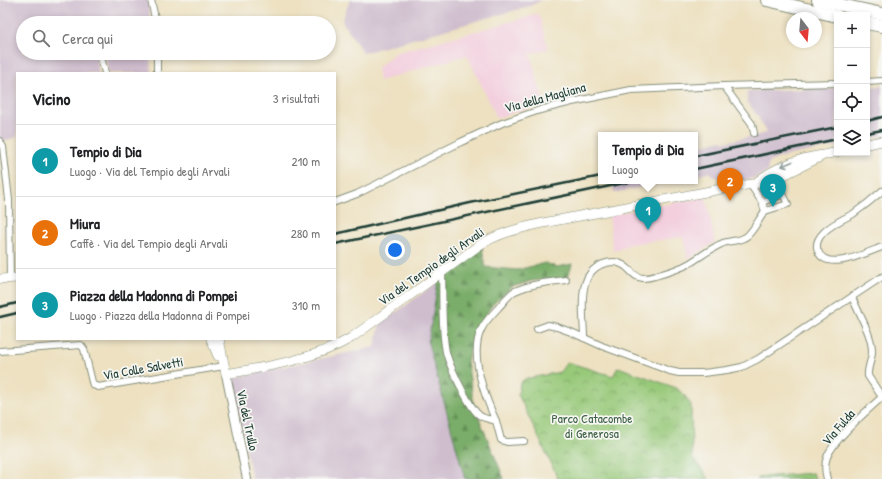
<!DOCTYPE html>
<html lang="it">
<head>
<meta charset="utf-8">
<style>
	:root { --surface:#fff; --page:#f6f6f6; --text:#202124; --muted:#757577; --line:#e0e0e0; --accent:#d93025 }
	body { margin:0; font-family:"Patrick Hand",sans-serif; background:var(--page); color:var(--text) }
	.controls { position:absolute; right:12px; top:12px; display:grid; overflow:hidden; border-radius:0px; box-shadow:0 2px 6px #0003 }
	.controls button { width:36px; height:36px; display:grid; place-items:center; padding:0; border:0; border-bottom:1px solid var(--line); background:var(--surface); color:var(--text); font:20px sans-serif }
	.compass { position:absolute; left:786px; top:12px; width:36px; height:36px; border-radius:50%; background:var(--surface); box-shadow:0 2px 6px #0003; rotate:164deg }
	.you { position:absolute; left:395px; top:250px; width:14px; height:14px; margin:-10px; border:3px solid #fff; border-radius:50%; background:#1a73e8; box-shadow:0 0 0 6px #1a73e833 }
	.badge { display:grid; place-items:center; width:26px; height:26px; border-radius:50%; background:var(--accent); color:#fff; font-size:13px; font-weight:700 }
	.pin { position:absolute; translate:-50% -33px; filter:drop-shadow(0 1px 2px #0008) }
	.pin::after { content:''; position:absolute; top:21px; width:14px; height:12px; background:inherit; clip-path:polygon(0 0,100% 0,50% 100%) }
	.popup { position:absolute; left:598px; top:132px; width:100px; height:52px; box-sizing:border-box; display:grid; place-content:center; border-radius:0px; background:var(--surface); filter:drop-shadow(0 1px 3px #0005); font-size:13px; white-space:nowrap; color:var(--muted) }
	.popup b { font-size:15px; color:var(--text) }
	.popup::after { content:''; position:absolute; left:50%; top:100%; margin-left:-8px; border:8px solid transparent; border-top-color:var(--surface) }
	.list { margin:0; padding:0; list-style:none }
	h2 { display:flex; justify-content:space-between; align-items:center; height:52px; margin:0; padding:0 16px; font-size:17px }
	h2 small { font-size:13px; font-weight:400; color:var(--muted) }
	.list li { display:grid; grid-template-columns:26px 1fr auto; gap:12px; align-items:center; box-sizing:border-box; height:72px; padding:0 16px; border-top:1px solid var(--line) }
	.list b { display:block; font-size:15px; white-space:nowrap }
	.list p { margin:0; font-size:13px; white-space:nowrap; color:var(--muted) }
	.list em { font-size:13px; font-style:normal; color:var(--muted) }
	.icon { flex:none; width:22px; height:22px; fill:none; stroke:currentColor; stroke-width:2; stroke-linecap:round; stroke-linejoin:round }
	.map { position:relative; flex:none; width:882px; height:479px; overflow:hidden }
	.search { position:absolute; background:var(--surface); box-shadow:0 2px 6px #0003; left:16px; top:16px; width:320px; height:44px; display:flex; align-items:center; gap:10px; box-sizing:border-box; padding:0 14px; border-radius:22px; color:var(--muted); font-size:15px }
	.panel { position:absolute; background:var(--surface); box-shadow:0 2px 6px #0003; left:16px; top:72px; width:320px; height:268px; border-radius:0px }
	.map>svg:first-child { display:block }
	.built { fill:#f3cfde }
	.industrial { fill:#cfbdce }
	.forest { fill:url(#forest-firs); stroke:#4c754e }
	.park { fill:url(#park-crowns); stroke:#5c8356 }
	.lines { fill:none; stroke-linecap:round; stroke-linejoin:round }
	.minor-casing { stroke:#868f7a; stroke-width:8 }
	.tertiary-casing { stroke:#868f7a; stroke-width:10 }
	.secondary-casing { stroke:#868f7a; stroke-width:10 }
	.motorway-casing { stroke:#868f7a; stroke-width:14 }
	.minor { stroke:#fff; stroke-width:6 }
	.tertiary { stroke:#fff; stroke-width:8 }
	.secondary { stroke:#fff; stroke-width:9 }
	.motorway { stroke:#fff; stroke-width:12 }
	.rail { stroke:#1f3d34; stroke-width:2.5 }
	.oneway { stroke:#8f9e9a }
	.labels { text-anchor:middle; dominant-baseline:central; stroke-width:3.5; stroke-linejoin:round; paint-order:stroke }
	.street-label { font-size:13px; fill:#1f3d34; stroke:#f6f6f2 }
	.park-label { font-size:13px; fill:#3d6045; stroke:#f6f6f2 }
</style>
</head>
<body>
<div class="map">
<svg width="882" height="479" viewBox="0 0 882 479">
	<defs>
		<pattern id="forest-firs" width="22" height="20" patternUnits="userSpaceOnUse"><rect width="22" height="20" fill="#7aad69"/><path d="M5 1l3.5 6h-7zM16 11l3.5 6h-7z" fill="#638e57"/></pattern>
		<pattern id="park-crowns" width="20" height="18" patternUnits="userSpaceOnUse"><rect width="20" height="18" fill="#98c979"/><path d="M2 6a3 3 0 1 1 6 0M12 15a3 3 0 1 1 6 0" fill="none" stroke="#7ba464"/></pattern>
	</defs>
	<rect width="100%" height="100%" fill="#f6f6f2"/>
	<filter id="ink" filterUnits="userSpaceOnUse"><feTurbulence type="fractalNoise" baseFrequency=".025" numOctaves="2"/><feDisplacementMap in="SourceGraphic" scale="8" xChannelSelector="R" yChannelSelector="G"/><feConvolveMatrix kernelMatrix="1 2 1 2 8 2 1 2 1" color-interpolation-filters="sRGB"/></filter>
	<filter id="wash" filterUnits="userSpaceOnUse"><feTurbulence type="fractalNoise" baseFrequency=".012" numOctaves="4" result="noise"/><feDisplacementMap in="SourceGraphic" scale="16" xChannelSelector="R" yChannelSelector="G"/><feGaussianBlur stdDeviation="0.9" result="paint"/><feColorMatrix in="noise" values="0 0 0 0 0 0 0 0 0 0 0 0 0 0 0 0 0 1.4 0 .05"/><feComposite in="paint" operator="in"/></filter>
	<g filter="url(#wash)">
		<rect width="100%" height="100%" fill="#ede1c1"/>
		<!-- built -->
		<g class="built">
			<polygon points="539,14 548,49 530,54 544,103 497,118 467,55 379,81 377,68 395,53"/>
			<polygon points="700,198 706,198 715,242 688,259 683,237 631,244 613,251 609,215"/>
		</g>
		<!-- industrial -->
		<g class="industrial">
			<polygon points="0,0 148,0 150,23 23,23 23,53 95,53 99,73 17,73 17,137 0,142"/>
			<polygon points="350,0 542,0 530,6 363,53 342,21"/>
			<polygon points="104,53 150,53 151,73 109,73"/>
			<polygon points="882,86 882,136 867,139 867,87"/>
			<polygon points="837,88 837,146 785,156 769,162 767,172 754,178 742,181 732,180 715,177 710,172 695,176 695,147 722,140 725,142 767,133 757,115 747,102 747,91"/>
			<polygon points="612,181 669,181 614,193"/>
			<polygon points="438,282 428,343 465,479 252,479 232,378 375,347 380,324"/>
		</g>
		<!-- forest -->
		<polygon class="forest" points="482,247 485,267 517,270 545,263 557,267 572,264 568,277 531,281 512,287 492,305 475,332 467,361 474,406 504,479 465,479 428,343 438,282"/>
		<!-- park -->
		<g class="park">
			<polygon points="567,362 613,376 618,367 668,385 678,389 685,396 691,405 692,457 709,479 557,479 555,472 518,394 520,383 525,379 560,372"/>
			<polygon points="813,473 815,479 757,479 762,477"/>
		</g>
	</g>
	<g filter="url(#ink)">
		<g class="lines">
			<!-- minor casing -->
			<g class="minor-casing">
				<g id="minor">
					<polyline points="151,0 156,23"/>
					<polyline points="100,53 105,73"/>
					<polyline points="157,73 157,53"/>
					<polyline points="867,82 882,81"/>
					<polyline points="724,86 837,83"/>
					<polyline points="0,141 3,147 9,200 10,279"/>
					<polyline points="750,184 762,202 765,211 788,204 783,194 762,202"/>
					<path d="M882 191C873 199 863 207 853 214 843 219 832 224 824 232 819 237 815 244 818 251 826 273 868 252 882 247"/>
					<polyline points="335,202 357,194 461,142 502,123 540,110 572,102 631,90 724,86 752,124 754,133"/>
					<path d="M442 272C443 299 441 327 446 352 449 365 469 407 479 415 483 419 491 419 496 421 485 397 469 356 481 330 485 321 492 315 498 308 503 303 509 294 515 291 531 284 548 282 566 280"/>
					<path d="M852 297C858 312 872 335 872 351 872 360 867 368 868 376L882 397"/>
					<polyline points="537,329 548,325 557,327 571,332 602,346 670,371 679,373 703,373 727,370 742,367 758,359 882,277"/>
					<path d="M584 338C584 314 575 274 603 264 609 262 616 261 621 264 630 267 633 278 643 278 647 278 652 277 655 276 666 273 680 269 690 263 700 257 710 249 721 244 729 240 740 242 747 236 754 230 759 219 765 211"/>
					<polyline points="0,351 81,345 84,349 92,382 93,385 98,387 224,366"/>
					<polyline points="496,421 501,440 507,442 524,441"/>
					<path d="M827 479C825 472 824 465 827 457 834 439 867 411 882 397"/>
				</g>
			</g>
			<!-- tertiary casing -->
			<g class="tertiary-casing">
				<polyline id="tertiary" points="226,374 247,479"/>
			</g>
			<!-- secondary casing -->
			<g class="secondary-casing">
				<g id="secondary">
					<polyline points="867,144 882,141"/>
					<path d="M758 181C771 171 787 163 803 159 814 156 826 155 837 152"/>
					<polyline points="0,279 17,278"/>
					<polyline points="211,339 218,356"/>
					<path d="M219 339 226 374C266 367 316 359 351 338L478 246C498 233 521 228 543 223L721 189 765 182 778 178 824 155"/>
				</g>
			</g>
			<!-- motorway casing -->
			<g class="motorway-casing">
				<g id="motorway">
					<polyline points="767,0 837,16"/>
					<polyline points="818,0 882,14"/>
					<polyline points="867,23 882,26"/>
				</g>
			</g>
			<!-- minor -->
			<use href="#minor" class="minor"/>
			<!-- tertiary -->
			<use href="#tertiary" class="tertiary"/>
			<!-- secondary -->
			<use href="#secondary" class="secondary"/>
			<!-- motorway -->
			<use href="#motorway" class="motorway"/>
			<!-- rail -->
			<g class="rail">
				<polyline points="867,121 882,117"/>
				<polyline points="867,133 882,130"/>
				<polyline points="695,156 837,127"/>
				<polyline points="695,169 837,139"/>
				<polyline points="335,234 470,203 601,176"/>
				<polyline points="335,244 634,181"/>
				<polyline points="0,307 17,303"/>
				<polyline points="0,317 17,313"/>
			</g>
		</g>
		<!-- one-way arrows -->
		<defs><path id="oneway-shaft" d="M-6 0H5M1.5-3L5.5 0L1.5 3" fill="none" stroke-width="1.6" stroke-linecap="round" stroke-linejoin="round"/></defs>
		<use class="oneway" href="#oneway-shaft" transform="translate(787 164) rotate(156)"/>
	</g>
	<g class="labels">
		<!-- street labels -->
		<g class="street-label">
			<text transform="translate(545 97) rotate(-15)">Via della Magliana</text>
			<text transform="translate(431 266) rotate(-35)">Via del Tempio degli Arvali</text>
			<text transform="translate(143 368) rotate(-10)">Via Colle Salvetti</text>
			<text transform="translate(248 420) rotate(78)">Via del Trullo</text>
			<text transform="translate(838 427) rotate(-49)">Via Fulda</text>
		</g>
		<!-- park labels -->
		<g class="park-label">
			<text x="592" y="418">Parco Catacombe<tspan x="592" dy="15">di Generosa</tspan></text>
		</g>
	</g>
</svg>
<div class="controls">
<button>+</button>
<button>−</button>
<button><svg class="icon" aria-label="locate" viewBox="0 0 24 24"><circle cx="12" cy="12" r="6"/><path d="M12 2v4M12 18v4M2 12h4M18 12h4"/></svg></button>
<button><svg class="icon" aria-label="layers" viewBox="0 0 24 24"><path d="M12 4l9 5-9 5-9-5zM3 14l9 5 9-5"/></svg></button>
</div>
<svg class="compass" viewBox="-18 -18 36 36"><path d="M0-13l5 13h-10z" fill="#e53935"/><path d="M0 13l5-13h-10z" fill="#757577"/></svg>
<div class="you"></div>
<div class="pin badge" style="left:648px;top:230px;background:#0f9aa8">1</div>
<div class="popup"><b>Tempio di Dia</b>Luogo</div>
<div class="pin badge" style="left:730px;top:201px;background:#e8710a">2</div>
<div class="pin badge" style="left:773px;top:207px;background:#0f9aa8">3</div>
<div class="search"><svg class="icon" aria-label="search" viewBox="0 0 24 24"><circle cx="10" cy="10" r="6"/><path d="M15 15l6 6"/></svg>Cerca qui</div>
<section class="panel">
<h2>Vicino<small>3 risultati</small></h2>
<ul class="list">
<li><span class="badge" style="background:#0f9aa8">1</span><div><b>Tempio di Dia</b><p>Luogo · Via del Tempio degli Arvali</p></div><em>210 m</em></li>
<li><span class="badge" style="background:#e8710a">2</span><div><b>Miura</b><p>Caffè · Via del Tempio degli Arvali</p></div><em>280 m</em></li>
<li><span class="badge" style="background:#0f9aa8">3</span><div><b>Piazza della Madonna di Pompei</b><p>Luogo · Piazza della Madonna di Pompei</p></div><em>310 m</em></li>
</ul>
</section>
</div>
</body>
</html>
